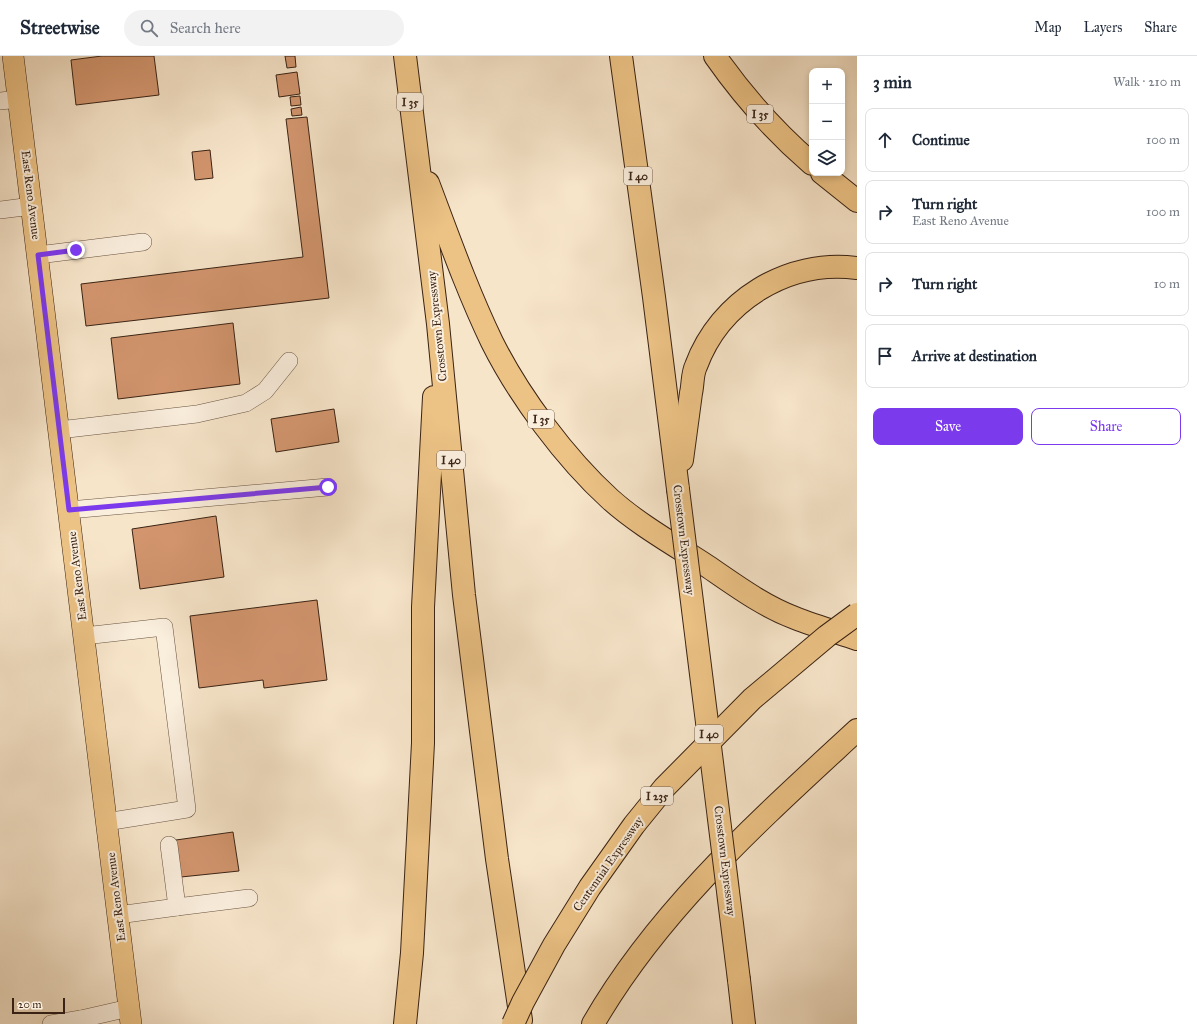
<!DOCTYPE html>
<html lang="en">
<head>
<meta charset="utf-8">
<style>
	:root { --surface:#fff; --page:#f2f2f3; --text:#1f2937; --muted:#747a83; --line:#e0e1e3; --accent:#7c3aed }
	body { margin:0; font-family:"IM FELL Great Primer",serif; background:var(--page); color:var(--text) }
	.controls { position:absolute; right:12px; top:12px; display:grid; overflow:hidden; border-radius:8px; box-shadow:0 2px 6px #0003 }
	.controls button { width:36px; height:36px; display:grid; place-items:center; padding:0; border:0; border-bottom:1px solid var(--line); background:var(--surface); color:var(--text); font:20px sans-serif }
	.scale { position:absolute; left:12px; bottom:10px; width:53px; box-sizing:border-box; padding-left:4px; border:2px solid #3a2314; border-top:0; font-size:11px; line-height:14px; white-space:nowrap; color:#3a2314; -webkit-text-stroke:3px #faeedd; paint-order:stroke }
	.stop { position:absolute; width:12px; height:12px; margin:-9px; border:3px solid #7c3aed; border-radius:50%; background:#fff }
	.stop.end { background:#7c3aed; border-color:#fff; box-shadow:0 1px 4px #0008 }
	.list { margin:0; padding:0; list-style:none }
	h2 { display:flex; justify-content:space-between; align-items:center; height:52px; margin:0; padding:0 16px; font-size:17px }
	h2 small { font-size:13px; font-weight:400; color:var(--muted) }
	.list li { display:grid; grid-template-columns:26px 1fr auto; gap:12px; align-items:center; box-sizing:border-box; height:64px; margin:0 8px 8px; padding:0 8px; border:1px solid var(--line); border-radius:8px }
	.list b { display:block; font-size:15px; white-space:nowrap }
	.list p { margin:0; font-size:13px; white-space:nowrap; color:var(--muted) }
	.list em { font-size:13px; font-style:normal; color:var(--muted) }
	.actions { display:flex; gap:8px; padding:12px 16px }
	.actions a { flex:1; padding:9px 0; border:1px solid var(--accent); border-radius:8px; text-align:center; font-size:14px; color:var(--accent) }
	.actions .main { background:var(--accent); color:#fff }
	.icon { flex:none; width:22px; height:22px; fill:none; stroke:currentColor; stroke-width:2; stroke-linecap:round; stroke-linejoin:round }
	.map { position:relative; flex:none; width:857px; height:968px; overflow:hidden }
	header { display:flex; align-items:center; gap:24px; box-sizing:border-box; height:56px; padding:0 20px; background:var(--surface); border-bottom:1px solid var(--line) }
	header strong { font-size:19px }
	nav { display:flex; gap:22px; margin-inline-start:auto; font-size:14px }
	.search { width:280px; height:36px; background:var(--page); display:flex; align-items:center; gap:10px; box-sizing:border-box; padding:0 14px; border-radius:22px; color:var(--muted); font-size:15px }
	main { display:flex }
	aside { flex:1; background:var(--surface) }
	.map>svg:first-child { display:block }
	.building { fill:#d2956e; stroke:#3a2314 }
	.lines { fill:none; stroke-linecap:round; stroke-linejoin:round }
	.minor-casing { stroke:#695442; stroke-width:18 }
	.major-casing { stroke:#3a2314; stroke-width:22 }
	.highway-casing { stroke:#3a2314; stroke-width:24 }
	.minor { stroke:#faeedd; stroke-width:17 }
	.major { stroke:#ecc285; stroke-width:21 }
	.highway { stroke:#ecc285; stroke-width:22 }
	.highway-bridge-casing { stroke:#3a2314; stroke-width:24; stroke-linecap:butt }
	.highway-bridge { stroke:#ecc285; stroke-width:22 }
	.route { stroke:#7c3aed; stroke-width:5 }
	.labels { text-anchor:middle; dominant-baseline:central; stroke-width:4; stroke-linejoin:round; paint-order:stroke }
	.shield { fill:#faeedd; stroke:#746050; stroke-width:1 }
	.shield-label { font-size:11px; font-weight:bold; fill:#3a2314 }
	.street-label { font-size:12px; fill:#3a2314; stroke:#faeedd }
</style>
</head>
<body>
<header>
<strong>Streetwise</strong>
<div class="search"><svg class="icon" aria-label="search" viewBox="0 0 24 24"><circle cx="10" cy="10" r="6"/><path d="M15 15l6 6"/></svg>Search here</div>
<nav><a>Map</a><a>Layers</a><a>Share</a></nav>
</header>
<main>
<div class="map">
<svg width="857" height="968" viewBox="0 0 857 968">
	<rect width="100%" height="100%" fill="#f7e5ca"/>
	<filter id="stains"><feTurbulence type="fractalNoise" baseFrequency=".005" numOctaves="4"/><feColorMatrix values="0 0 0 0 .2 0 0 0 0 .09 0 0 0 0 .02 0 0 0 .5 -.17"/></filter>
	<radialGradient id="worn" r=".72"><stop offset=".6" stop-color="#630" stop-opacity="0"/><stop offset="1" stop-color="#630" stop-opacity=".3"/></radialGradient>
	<!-- building -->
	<g class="building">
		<polygon points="102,0 154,0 159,39 76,49 71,4"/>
		<polygon points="285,0 295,0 296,11 287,12"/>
		<polygon points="297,16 300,38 279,41 276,19"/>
		<polygon points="300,40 301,49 291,50 290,41"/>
		<polygon points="301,51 302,59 292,60 291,53"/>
		<polygon points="307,61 329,242 86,270 81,228 303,201 286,63"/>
		<polygon points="210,94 213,122 195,124 192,96"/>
		<polygon points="233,267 240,328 118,343 111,282"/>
		<polygon points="334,353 339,386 276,396 271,363"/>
		<polygon points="216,460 224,521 140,533 132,473"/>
		<polygon points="317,544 327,624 264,632 263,624 199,632 190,560"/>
		<polygon points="233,776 239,815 181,821 176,784"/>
	</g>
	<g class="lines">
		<!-- minor casing -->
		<g class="minor-casing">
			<g id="minor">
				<polyline points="0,45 19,43"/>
				<polyline points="0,154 32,150"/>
				<polyline points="38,199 143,186"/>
				<polyline points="59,374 197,358 246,347 265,335 289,305"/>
				<polyline points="69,454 328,431"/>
				<polyline points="84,580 164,571 187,753 106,766"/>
				<polyline points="177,851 249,842"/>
				<polyline points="118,859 177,851 169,789"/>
				<polyline points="81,963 129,952"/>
				<polyline points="51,968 81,963 81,968"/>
			</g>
		</g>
		<!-- major casing -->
		<g class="major-casing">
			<polyline id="major" points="13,0 131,968"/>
		</g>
		<!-- highway casing -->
		<g class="highway-casing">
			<g id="highway">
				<polyline points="405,0 438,268 464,539 497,803 521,964"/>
				<polyline points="621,0 654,241 678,433"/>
				<path d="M715 0C743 40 775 76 812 108"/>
				<polyline points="822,117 857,145"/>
				<path d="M428 127C448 180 467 234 492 286 519 340 565 402 610 443 639 469 675 489 707 510 735 529 763 550 795 562 815 570 836 576 857 583"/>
				<path d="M682 404C685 382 688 360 691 337 693 329 692 318 696 310 720 245 787 203 857 212"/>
				<polyline points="739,924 744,968"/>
				<polyline points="405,968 412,897 423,687 423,551 434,341"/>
				<path d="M593 968C659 853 761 763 857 674"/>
			</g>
		</g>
		<!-- minor -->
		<use href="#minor" class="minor"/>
		<!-- major -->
		<use href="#major" class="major"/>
		<!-- highway -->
		<use href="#highway" class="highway"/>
		<!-- highway-bridge casing -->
		<g class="highway-bridge-casing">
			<g id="highway-bridge">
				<polyline points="678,433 739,924"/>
				<polyline points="513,968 523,946 554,889 590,831 634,769 664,732 752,643 827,580 857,558"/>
			</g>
		</g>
		<!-- highway-bridge -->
		<use href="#highway-bridge" class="highway-bridge"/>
	</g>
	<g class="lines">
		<!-- route -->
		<polyline class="route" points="76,194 38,199 69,454 328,431"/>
	</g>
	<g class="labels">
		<!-- shield labels -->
		<g class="shield">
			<rect x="397" y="37" width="26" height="18" rx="3"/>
			<rect x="747" y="49" width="26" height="18" rx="3"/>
			<rect x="624" y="111" width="28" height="18" rx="3"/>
			<rect x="528" y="354" width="26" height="18" rx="3"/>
			<rect x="437" y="395" width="28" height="18" rx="3"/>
			<rect x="695" y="669" width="28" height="18" rx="3"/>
			<rect x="641" y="731" width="32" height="18" rx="3"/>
		</g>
		<g class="shield-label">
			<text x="410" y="46">I 35</text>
			<text x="760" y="58">I 35</text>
			<text x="638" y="120">I 40</text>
			<text x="541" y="363">I 35</text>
			<text x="451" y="404">I 40</text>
			<text x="709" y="678">I 40</text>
			<text x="657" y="740">I 235</text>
		</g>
		<!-- street labels -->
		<g class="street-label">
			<text transform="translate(31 139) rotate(83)">East Reno Avenue</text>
			<text transform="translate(437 270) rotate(-96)">Crosstown Expressway</text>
			<text transform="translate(684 484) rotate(83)">Crosstown Expressway</text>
			<text transform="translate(77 520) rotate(-97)">East Reno Avenue</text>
			<text transform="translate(725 805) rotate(83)">Crosstown Expressway</text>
			<text transform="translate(608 808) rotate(-55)">Centennial Expressway</text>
			<text transform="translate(116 841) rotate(-97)">East Reno Avenue</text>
		</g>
	</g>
	<rect width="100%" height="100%" filter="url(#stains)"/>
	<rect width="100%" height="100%" fill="url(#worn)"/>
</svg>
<div class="controls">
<button>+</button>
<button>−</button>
<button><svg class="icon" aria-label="layers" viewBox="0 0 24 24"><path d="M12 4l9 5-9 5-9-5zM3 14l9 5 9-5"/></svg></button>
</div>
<div class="scale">20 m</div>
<div class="stop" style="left:328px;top:431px"></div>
<div class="stop end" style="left:76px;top:194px"></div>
</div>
<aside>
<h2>3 min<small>Walk · 210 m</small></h2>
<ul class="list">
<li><svg class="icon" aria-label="ahead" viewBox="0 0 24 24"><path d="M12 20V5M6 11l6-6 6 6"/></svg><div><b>Continue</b></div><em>100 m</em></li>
<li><svg class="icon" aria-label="right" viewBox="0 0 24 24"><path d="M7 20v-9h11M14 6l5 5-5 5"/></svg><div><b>Turn right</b><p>East Reno Avenue</p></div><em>100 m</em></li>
<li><svg class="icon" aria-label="right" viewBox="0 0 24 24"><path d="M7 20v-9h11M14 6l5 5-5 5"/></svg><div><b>Turn right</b></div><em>10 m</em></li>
<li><svg class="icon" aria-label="arrive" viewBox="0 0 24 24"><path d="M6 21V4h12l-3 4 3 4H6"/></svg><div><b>Arrive at destination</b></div></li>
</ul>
<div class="actions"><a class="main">Save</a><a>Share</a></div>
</aside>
</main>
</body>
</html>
